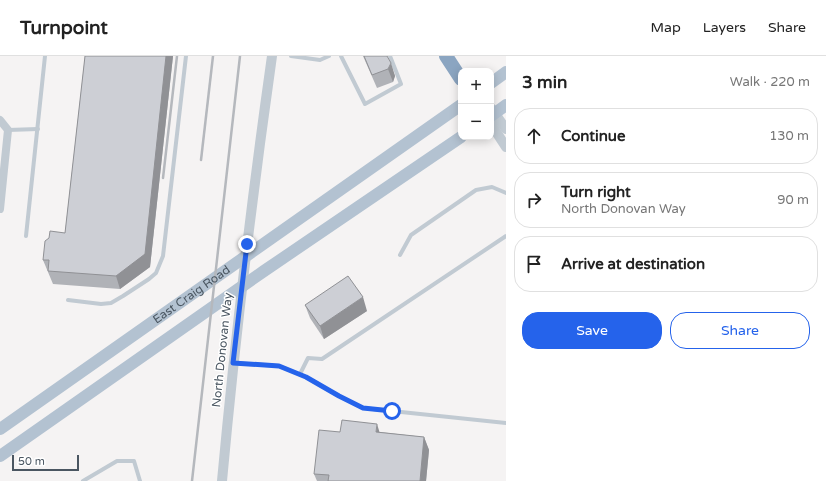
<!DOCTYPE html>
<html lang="en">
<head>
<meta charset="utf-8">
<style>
	:root { --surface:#fff; --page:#f2f2f2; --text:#222; --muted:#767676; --line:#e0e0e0; --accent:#2563eb }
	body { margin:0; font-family:"Varela Round",sans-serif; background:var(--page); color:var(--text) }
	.controls { position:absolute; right:12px; top:12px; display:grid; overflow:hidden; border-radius:8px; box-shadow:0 2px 10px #0003 }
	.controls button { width:36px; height:36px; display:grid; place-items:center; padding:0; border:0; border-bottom:1px solid var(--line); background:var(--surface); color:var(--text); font:20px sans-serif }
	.scale { position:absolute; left:12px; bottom:10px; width:67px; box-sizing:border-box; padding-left:4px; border:2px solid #4a5661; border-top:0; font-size:11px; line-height:14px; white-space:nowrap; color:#4a5661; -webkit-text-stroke:3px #fff; paint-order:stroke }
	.stop { position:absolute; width:12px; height:12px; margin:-9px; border:3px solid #2563eb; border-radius:50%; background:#fff }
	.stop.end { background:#2563eb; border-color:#fff; box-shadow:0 1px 4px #0008 }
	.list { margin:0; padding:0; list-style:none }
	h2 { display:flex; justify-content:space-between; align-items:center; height:52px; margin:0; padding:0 16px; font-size:17px }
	h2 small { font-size:13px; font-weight:400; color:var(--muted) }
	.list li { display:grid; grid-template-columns:26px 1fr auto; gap:12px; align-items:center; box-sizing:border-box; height:56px; margin:0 8px 8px; padding:0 8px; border:1px solid var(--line); border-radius:16px }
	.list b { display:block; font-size:15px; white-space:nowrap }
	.list p { margin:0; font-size:13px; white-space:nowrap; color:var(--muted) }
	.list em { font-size:13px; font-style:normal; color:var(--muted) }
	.actions { display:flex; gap:8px; padding:12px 16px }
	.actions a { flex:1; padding:9px 0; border:1px solid var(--accent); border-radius:16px; text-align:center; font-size:14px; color:var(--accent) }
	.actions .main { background:var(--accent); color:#fff }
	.icon { flex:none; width:22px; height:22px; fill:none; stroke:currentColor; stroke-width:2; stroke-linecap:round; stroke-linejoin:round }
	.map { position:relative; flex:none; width:506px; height:425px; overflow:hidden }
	header { display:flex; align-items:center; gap:24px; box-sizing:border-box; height:56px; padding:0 20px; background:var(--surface); border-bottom:1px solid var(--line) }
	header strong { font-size:19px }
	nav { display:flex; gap:22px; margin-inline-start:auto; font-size:14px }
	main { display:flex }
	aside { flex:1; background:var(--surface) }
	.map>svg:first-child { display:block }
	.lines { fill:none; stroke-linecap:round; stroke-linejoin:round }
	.service { stroke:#c1cad2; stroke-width:4 }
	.minor { stroke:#c1cad2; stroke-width:8 }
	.tertiary { stroke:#c1cad2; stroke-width:10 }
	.primary { stroke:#b3c2d1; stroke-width:12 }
	.motorway { stroke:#8ba5c1; stroke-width:14 }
	.rail { stroke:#b5b8bd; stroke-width:2.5 }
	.wall { fill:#b0b2b7 }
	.shaded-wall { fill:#909195 }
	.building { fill:#cdcfd5; stroke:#909195 }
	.route { stroke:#2563eb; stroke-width:5 }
	.labels { text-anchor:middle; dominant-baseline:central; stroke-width:3; stroke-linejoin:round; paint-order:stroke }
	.street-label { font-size:12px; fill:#4a5661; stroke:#fff }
</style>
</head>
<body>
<header>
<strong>Turnpoint</strong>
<nav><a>Map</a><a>Layers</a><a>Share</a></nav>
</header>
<main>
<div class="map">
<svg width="506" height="425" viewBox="0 0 506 425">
	<rect width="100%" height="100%" fill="#f5f3f3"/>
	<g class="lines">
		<!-- service -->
		<g class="service">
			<polyline points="291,0 320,4 329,0"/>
			<polyline points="341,0 365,48 401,28 390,0"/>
			<polyline points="8,74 38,73"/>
			<polyline points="26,180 45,0"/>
			<polyline points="400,199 411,179 476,134 492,131 506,137"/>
			<polyline points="68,244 101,248 111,247 123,240 149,223 156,217 163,200 186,0"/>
			<polyline points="233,307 279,310 306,321 339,340 363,352 506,367"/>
			<polyline points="300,318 308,302 322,303 506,180"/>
			<polyline points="83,425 117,405 134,405 140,425"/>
		</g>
		<!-- minor -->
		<polyline class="minor" points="0,64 8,74 0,153"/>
		<!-- tertiary -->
		<g class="tertiary">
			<polyline points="491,52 506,73"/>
			<polyline points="491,68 506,91"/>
			<path d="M222 425C235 283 252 141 272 0"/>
		</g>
		<!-- primary -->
		<g class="primary">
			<polyline points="491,27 506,16"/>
			<polyline points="491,60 506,49"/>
			<path id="s1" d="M0 373 461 49"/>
			<polyline points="0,400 264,215 461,81"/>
		</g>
		<!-- motorway -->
		<polyline class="motorway" points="446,0 461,23"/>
		<!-- rail -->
		<g class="rail">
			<polyline points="201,104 213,0"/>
			<polyline points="163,122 177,0"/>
			<polyline points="192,425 240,0"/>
		</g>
	</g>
	<!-- wall -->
	<g class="wall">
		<polygon points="85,0 173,0 150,211 120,233 53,228 43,204 65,177"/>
		<polygon points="363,0 387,0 395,20 393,26 377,32"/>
		<polygon points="305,249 367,255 324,283 310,262"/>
		<polygon points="340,376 380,376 424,381 429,394 426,425 317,425 314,418"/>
	</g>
	<!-- shaded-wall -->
	<g class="shaded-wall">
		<polygon points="166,0 173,0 150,211 120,233 116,220"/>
		<polygon points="391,7 395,20 393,26 388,13"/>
		<polygon points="363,241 367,255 324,283 320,270"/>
		<polygon points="377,368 381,381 376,376"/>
		<polygon points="424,381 429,394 426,425 420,425"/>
	</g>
	<!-- building -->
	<g class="building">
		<polygon points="85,0 166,0 145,198 116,220 48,215 49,204 43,204 45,185 49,182 50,175 65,177"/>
		<polygon points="364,0 387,0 391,7 388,13 372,19"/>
		<polygon points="348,220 363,241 320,270 305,249"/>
		<polygon points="342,364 377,368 376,376 424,381 420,425 328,425 329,419 314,418 319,374 340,376"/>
	</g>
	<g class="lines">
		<!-- route -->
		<polyline class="route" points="247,188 233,307 279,310 306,321 339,340 363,352 392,355"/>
	</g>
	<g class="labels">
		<!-- street labels -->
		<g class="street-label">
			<text stroke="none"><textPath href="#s1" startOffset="234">East Craig Road</textPath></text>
			<text transform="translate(222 294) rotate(-84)">North Donovan Way</text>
		</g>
	</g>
</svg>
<div class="controls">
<button>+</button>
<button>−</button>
</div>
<div class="scale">50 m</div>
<div class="stop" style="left:392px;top:355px"></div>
<div class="stop end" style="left:247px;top:188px"></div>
</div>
<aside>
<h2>3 min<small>Walk · 220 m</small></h2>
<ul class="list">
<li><svg class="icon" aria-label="ahead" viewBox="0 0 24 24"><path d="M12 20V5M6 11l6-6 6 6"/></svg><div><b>Continue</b></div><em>130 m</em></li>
<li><svg class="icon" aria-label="right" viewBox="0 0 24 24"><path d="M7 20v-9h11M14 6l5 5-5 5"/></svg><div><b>Turn right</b><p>North Donovan Way</p></div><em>90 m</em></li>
<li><svg class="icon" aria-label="arrive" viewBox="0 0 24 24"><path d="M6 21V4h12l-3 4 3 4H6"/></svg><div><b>Arrive at destination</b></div></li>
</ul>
<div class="actions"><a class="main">Save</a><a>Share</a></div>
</aside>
</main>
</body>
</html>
